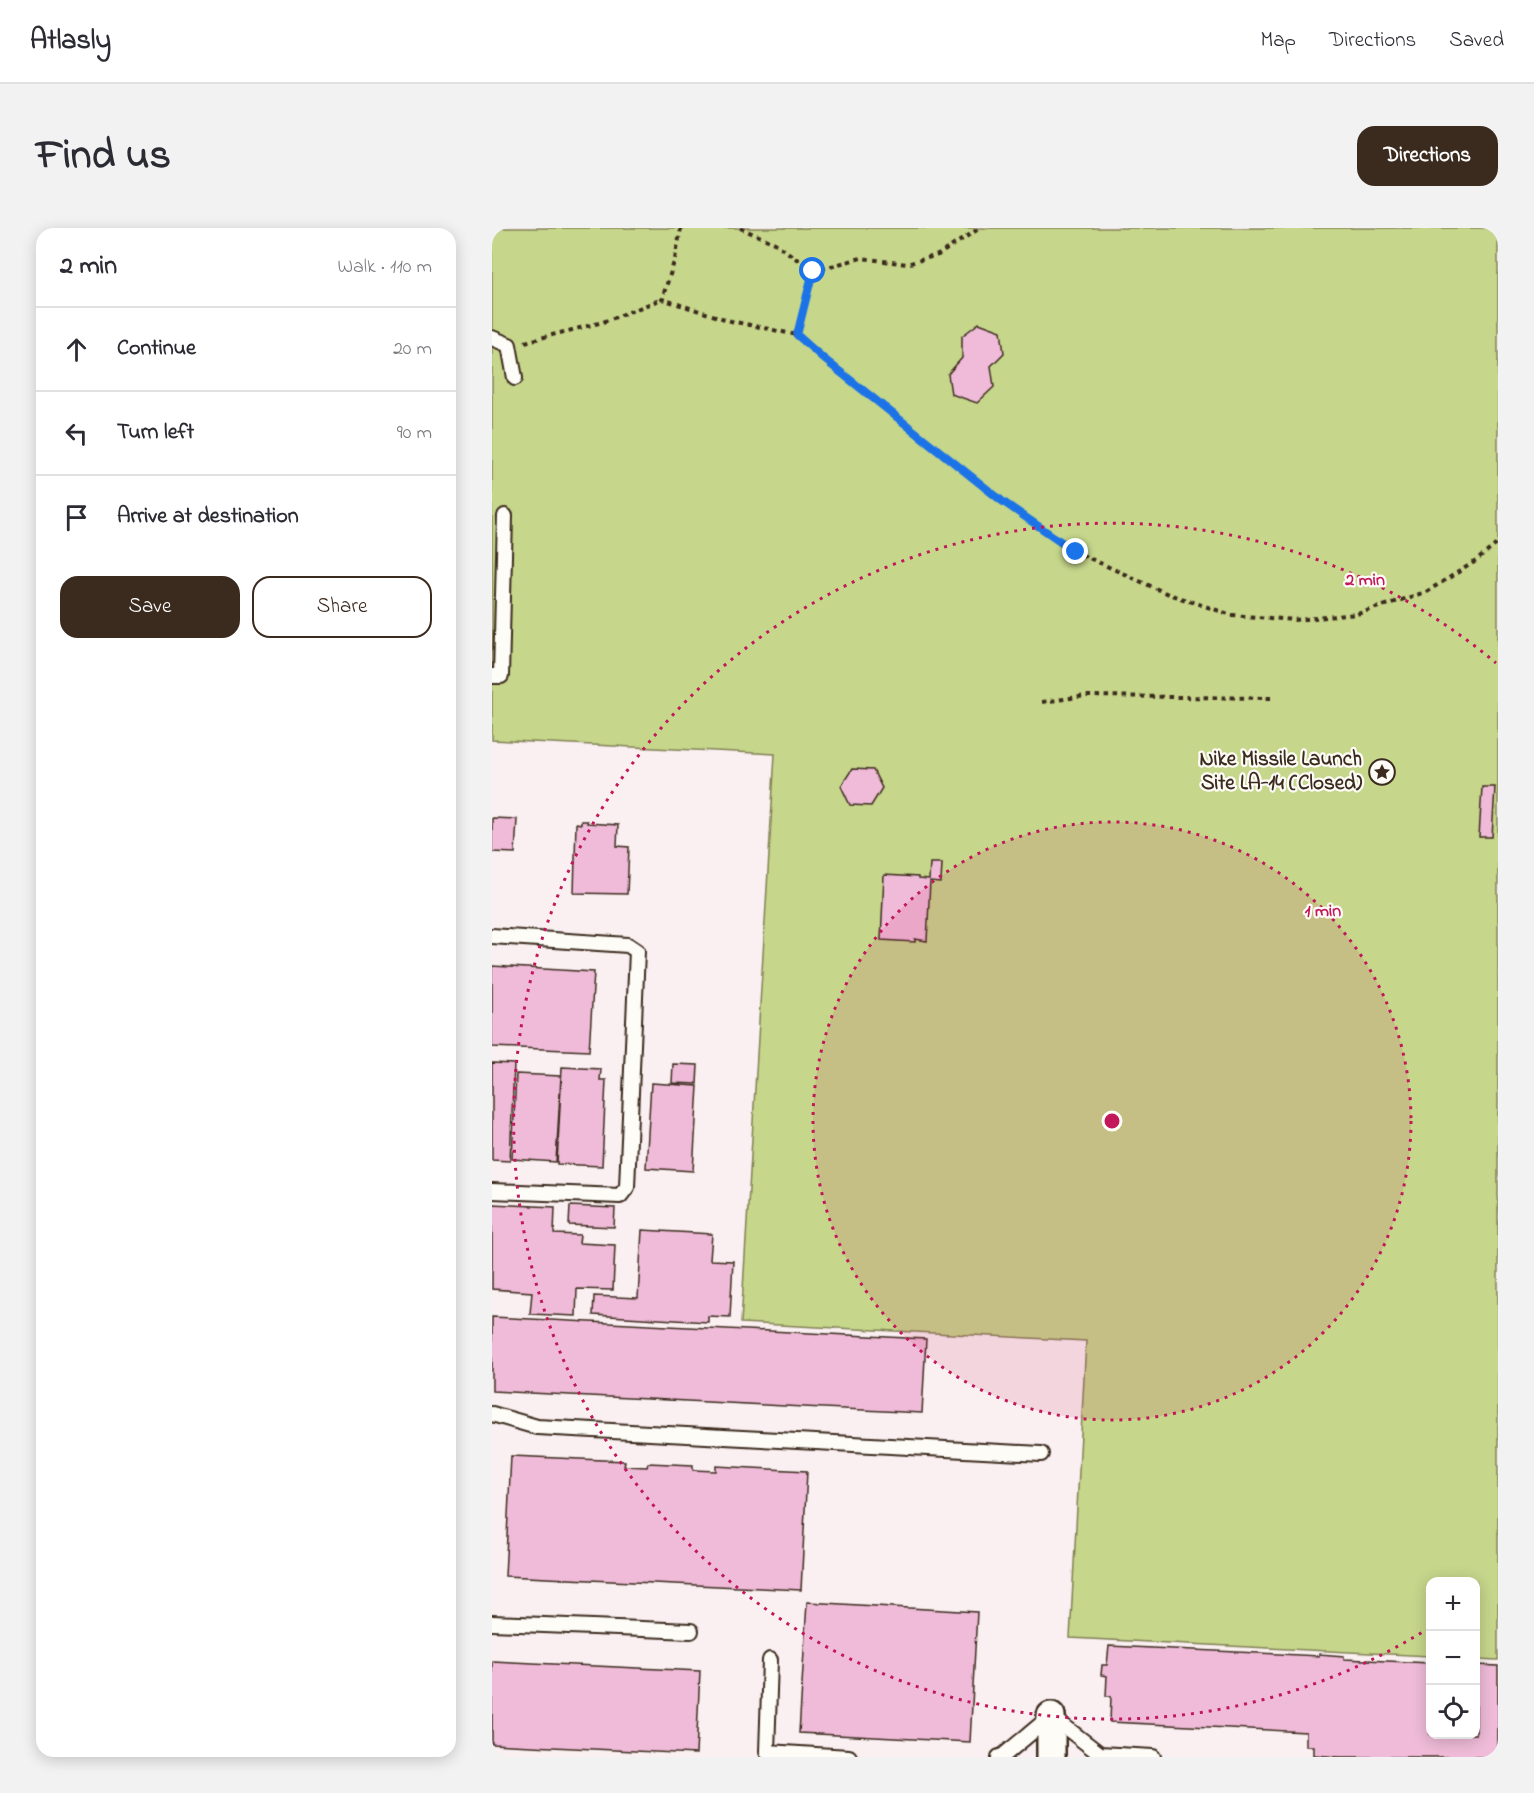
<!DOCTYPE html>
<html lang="en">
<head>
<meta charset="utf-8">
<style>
	:root { --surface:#fff; --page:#f2f2f3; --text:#2b2b33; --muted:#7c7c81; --line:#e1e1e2; --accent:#3b2a1e }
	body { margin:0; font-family:"Indie Flower",sans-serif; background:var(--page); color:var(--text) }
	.controls { position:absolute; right:18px; bottom:18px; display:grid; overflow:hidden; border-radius:12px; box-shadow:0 3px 15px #0003 }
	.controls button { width:54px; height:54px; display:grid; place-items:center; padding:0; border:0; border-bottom:2px solid var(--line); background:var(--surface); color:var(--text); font:30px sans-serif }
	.stop { position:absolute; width:18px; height:18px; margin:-14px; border:4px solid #1a73e8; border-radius:50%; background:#fff }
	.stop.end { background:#1a73e8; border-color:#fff; box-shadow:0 2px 6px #0008 }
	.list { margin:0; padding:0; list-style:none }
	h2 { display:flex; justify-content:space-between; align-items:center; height:78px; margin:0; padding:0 24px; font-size:26px }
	h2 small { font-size:20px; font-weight:400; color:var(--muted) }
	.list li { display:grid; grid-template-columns:39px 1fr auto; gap:18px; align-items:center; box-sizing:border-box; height:84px; padding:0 24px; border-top:2px solid var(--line) }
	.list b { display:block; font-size:22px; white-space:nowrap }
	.list em { font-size:20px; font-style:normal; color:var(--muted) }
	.actions { display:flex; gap:12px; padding:18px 24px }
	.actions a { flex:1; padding:14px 0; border:2px solid var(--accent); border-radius:18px; text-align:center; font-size:21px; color:var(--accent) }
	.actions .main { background:var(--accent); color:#fff }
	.icon { flex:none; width:33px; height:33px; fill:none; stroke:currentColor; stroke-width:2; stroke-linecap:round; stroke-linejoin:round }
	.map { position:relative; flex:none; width:1006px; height:1529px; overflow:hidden; border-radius:18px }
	header { display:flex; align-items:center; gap:36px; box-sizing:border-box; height:84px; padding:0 30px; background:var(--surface); border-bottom:2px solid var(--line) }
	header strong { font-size:28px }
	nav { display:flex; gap:33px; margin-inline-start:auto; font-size:21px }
	.intro { display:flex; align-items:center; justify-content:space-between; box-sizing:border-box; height:144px; padding:0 36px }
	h1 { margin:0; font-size:42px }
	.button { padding:15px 27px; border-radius:18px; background:var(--accent); color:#fff; font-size:21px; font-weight:700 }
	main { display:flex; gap:36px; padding:0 36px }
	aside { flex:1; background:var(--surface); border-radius:18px; box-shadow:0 3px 15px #0003 }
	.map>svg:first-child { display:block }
	.green { fill:#c6d68b; stroke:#808054; stroke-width:1.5 }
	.building { fill:#efbbd8; stroke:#3b2a1e; stroke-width:1.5 }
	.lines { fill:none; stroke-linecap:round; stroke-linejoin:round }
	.service-casing { stroke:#3b2a1e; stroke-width:18 }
	.minor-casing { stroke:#3b2a1e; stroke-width:32 }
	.path { stroke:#3b2a1e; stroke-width:4; stroke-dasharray:4.5 4.5; stroke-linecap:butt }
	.service { stroke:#fdfcf7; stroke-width:14 }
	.minor { stroke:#fdfcf7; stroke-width:27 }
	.route { stroke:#1a73e8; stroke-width:8 }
	.ring { fill:none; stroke:#c2185b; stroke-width:3; stroke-dasharray:3 6 }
	.labels { text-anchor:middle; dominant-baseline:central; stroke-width:4.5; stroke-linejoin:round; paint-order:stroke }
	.poi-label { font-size:21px; font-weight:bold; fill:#3b2a1e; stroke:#fdfcf7; text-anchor:end }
	.centre { fill:#c2185b; stroke:#fdfcf7; stroke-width:3 }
	.ring-label { font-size:18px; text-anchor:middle; font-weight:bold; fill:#c2185b; stroke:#fdfcf7; stroke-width:4.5; stroke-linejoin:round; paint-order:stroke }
</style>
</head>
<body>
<header>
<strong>Atlasly</strong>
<nav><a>Map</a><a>Directions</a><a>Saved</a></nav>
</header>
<div class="intro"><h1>Find us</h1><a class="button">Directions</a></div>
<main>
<aside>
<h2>2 min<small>Walk · 110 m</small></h2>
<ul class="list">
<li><svg class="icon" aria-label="ahead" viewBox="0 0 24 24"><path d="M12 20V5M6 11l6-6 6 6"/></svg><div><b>Continue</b></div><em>20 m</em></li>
<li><svg class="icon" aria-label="left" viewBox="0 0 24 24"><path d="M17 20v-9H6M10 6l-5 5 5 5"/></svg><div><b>Turn left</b></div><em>90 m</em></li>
<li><svg class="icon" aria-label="arrive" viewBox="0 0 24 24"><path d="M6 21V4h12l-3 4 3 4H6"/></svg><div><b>Arrive at destination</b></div></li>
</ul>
<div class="actions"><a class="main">Save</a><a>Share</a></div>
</aside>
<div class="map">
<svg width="1006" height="1529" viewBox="0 0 1006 1529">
	<rect width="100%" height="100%" fill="#faeff1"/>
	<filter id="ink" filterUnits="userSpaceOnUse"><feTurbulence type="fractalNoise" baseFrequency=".0167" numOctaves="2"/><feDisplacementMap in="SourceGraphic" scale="12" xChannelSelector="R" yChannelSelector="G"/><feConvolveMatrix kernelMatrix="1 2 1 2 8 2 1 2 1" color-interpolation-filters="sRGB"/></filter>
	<g filter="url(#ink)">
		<!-- green -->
		<polygon class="green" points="0,0 1006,0 1006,1432 984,1431 984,1354 938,1354 938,1428 578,1410 594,1113 249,1095 283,526 0,512"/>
		<!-- building -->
		<g class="building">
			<polygon points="487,95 509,103 512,125 499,138 502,159 485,175 459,166 456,146 470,130 470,108"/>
			<polygon points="360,541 381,542 390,560 379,578 358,577 349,558"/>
			<polygon points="990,559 1003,559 1000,609 987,609"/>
			<polygon points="0,590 25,591 23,625 0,624"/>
			<polygon points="89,593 95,593 95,595 126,597 125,618 137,619 135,666 82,665 84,595 89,596"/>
			<polygon points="438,635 450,635 449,655 438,654 435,713 423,711 423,714 389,712 392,647 426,649 426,651 437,652"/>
			<polygon points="0,738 102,744 97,823 0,819"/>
			<polygon points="0,835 22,836 18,933 0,932"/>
			<polygon points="181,836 206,837 205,856 180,855"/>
			<polygon points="70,839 109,841 108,852 114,852 110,938 65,936"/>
			<polygon points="24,846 69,848 64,934 20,931"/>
			<polygon points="159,855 206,858 201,943 154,940"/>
			<polygon points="0,976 63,979 62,1006 88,1007 87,1015 123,1017 121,1062 85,1061 84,1088 38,1086 40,1064 0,1061"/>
			<polygon points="78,978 123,980 122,999 77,997"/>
			<polygon points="150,1002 220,1006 218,1032 241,1033 238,1089 216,1088 216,1094 101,1087 102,1068 146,1070"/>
			<polygon points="0,1089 434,1111 430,1185 0,1163"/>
			<polygon points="19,1228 133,1233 132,1238 155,1239 156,1235 201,1237 201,1242 224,1243 224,1238 315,1243 309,1362 13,1348"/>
			<polygon points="315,1374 485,1384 478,1514 307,1505"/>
			<polygon points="617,1418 827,1428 827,1426 852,1428 852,1431 938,1435 938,1506 984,1506 984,1437 1006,1438 1006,1529 848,1529 822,1527 822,1518 814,1518 814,1504 618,1494 619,1468 614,1468 615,1448 609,1447 610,1437 615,1437"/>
			<polygon points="0,1433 208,1443 204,1526 0,1516"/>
		</g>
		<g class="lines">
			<!-- service casing -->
			<g class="service-casing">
				<g id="service">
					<polyline points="0,110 17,117 23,150"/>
					<polyline points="0,448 9,448 13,288"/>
					<polyline points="0,708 136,717 145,723 135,959 128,968 0,963"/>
					<polyline points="0,1186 45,1199 549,1226"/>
					<polyline points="0,1395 199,1403"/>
					<polyline points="278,1432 275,1524 357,1529"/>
					<polyline points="507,1529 511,1528 559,1488 608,1526 661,1529"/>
				</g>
			</g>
			<!-- minor casing -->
			<g class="minor-casing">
				<polyline id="minor" points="559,1529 559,1488"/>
			</g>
			<!-- path -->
			<g class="path">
				<polyline points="189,0 183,31 170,71 239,93 305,107 321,43"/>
				<polyline points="248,0 283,15 321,43"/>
				<polyline points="321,43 369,30 415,36 446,27 488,0"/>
				<polyline points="305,107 332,131 510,273 584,324 676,366 740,387 803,392 865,386 934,364 984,333 1006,315"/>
				<polyline points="33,114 111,94 170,71"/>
				<polyline points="550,474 594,468 779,470"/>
			</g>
			<!-- service -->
			<use href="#service" class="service"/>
			<!-- minor -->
			<use href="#minor" class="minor"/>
		</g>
	</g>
	<g class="lines" filter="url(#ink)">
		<!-- route -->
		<polyline class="route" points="321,43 305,107 332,131 510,273 584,324"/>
	</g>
	<!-- distance rings -->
	<circle cx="620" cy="893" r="299" fill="#c2185b" fill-opacity=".12"/>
	<g class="ring">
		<circle cx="620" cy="893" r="299"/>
		<path d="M937 1400A598 598 0 1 1 1004 435"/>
	</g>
	<!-- icons -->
	<defs>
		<g id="sight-ring" transform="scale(1.35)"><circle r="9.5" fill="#fdfcf7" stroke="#3b2a1e" stroke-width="1.5"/><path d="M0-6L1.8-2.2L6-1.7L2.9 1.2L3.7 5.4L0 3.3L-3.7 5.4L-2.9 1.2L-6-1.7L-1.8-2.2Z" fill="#3b2a1e"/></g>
	</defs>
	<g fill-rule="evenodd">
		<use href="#sight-ring" x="890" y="544"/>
	</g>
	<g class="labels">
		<!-- poi labels -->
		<g class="poi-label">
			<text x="870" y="532">Nike Missile Launch<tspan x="870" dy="24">Site LA-14 (Closed)</tspan></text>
		</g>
	</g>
	<circle cx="620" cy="893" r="9" class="centre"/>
	<g class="ring-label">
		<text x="873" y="357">2 min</text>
		<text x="831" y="688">1 min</text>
	</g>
</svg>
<div class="controls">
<button>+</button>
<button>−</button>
<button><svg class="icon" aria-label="locate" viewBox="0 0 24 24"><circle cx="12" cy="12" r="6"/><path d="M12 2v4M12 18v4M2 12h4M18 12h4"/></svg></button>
</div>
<div class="stop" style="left:321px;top:43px"></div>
<div class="stop end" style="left:584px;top:324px"></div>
</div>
</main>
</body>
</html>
